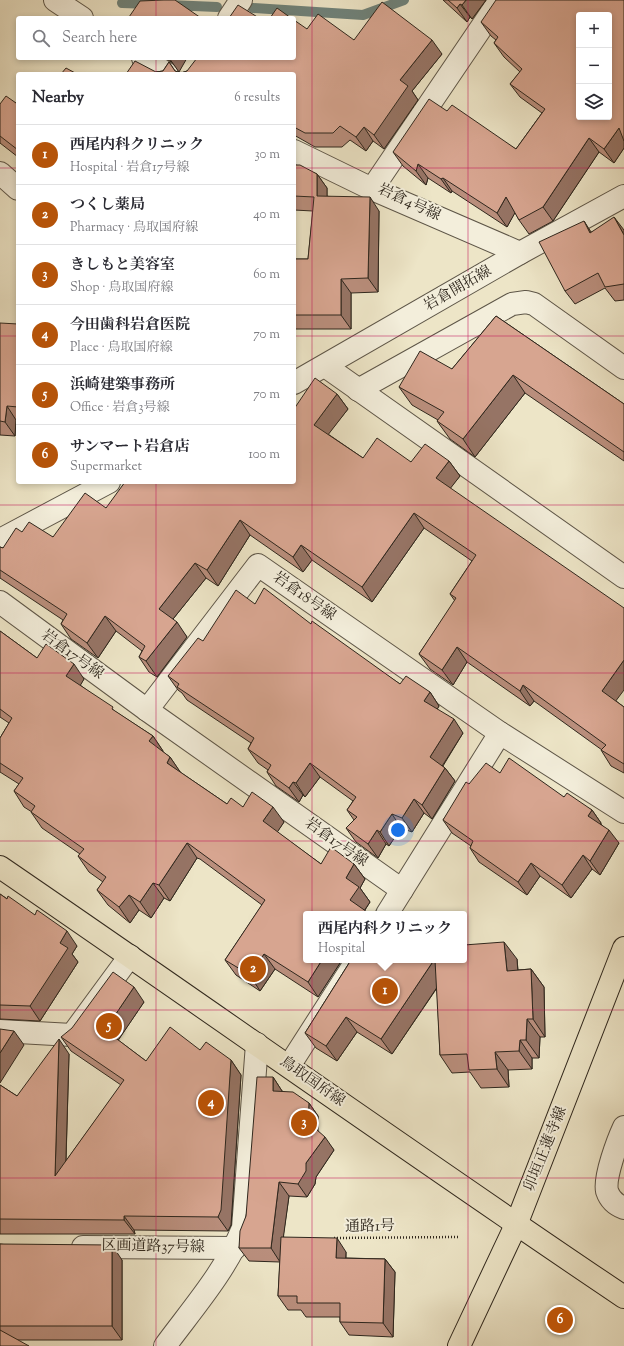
<!DOCTYPE html>
<html lang="en">
<head>
<meta charset="utf-8">
<style>
	:root { --surface:#fff; --page:#f7f7f7; --text:#2b2b33; --muted:#7c7c81; --line:#e1e1e2; --accent:#b45309 }
	body { margin:0; font-family:"Sorts Mill Goudy","Noto Serif JP",serif; background:var(--page); color:var(--text) }
	.controls { position:absolute; right:12px; top:12px; display:grid; overflow:hidden; border-radius:4px; box-shadow:0 2px 6px #0003 }
	.controls button { width:36px; height:36px; display:grid; place-items:center; padding:0; border:0; border-bottom:1px solid var(--line); background:var(--surface); color:var(--text); font:20px sans-serif }
	.you { position:absolute; left:398px; top:830px; width:14px; height:14px; margin:-10px; border:3px solid #fff; border-radius:50%; background:#1a73e8; box-shadow:0 0 0 6px #1a73e833 }
	.badge { display:grid; place-items:center; width:26px; height:26px; border-radius:50%; background:var(--accent); color:#fff; font-size:13px; font-weight:700 }
	.pin { position:absolute; translate:-50% -50%; border:2px solid #fff; box-shadow:0 1px 4px #0006 }
	.popup { position:absolute; left:303px; top:911px; width:164px; height:52px; box-sizing:border-box; display:grid; place-content:center; border-radius:4px; background:var(--surface); filter:drop-shadow(0 1px 3px #0005); font-size:13px; white-space:nowrap; color:var(--muted) }
	.popup b { font-size:15px; color:var(--text) }
	.popup::after { content:''; position:absolute; left:50%; top:100%; margin-left:-8px; border:8px solid transparent; border-top-color:var(--surface) }
	.list { margin:0; padding:0; list-style:none }
	h2 { display:flex; justify-content:space-between; align-items:center; height:52px; margin:0; padding:0 16px; font-size:17px }
	h2 small { font-size:13px; font-weight:400; color:var(--muted) }
	.list li { display:grid; grid-template-columns:26px 1fr auto; gap:12px; align-items:center; box-sizing:border-box; height:60px; padding:0 16px; border-top:1px solid var(--line) }
	.list b { display:block; font-size:15px; white-space:nowrap }
	.list p { margin:0; font-size:13px; white-space:nowrap; color:var(--muted) }
	.list em { font-size:13px; font-style:normal; color:var(--muted) }
	.icon { flex:none; width:22px; height:22px; fill:none; stroke:currentColor; stroke-width:2; stroke-linecap:round; stroke-linejoin:round }
	.map { position:relative; flex:none; width:624px; height:1346px; overflow:hidden }
	.search { position:absolute; background:var(--surface); box-shadow:0 2px 6px #0003; left:16px; top:16px; width:280px; height:44px; display:flex; align-items:center; gap:10px; box-sizing:border-box; padding:0 14px; border-radius:4px; color:var(--muted); font-size:15px }
	.panel { position:absolute; background:var(--surface); box-shadow:0 2px 6px #0003; left:16px; top:72px; width:280px; height:412px; border-radius:4px }
	.map>svg:first-child { display:block }
	.lines { fill:none; stroke-linecap:round; stroke-linejoin:round }
	.stream { stroke:#6f827a; stroke-width:10 }
	.minor-casing { stroke:#5e5648; stroke-width:24 }
	.major-casing { stroke:#2f271d; stroke-width:24 }
	.path { stroke:#2f271d; stroke-width:2.5; stroke-dasharray:1 2; stroke-linecap:butt }
	.minor { stroke:#f3eedb; stroke-width:22 }
	.major { stroke:#ede5c7; stroke-width:22 }
	.wall { fill:#b98e7c; stroke:#2f271d }
	.shaded-wall { fill:#967465; stroke:#2f271d }
	.building { fill:#d7a590; stroke:#2f271d; fill-rule:evenodd }
	.grid { fill:none; stroke:#c2185b; stroke-width:1; stroke-opacity:0.55 }
	.labels { text-anchor:middle; dominant-baseline:central; stroke-width:4; stroke-linejoin:round; paint-order:stroke }
	.street-label { font-size:15px; fill:#2f271d; stroke:#f3eedb }
</style>
</head>
<body>
<div class="map">
<svg width="624" height="1346" viewBox="0 0 624 1346">
	<rect width="100%" height="100%" fill="#ede5c7"/>
	<filter id="stains"><feTurbulence type="fractalNoise" baseFrequency=".005" numOctaves="4"/><feColorMatrix values="0 0 0 0 .2 0 0 0 0 .09 0 0 0 0 .02 0 0 0 .5 -.17"/></filter>
	<radialGradient id="worn" r=".72"><stop offset=".6" stop-color="#630" stop-opacity="0"/><stop offset="1" stop-color="#630" stop-opacity=".3"/></radialGradient>
	<g class="lines">
		<!-- stream -->
		<g class="stream">
			<polyline points="122,3 151,4"/>
			<polyline points="169,5 217,7"/>
			<polyline points="253,8 363,15 404,0"/>
		</g>
		<!-- minor casing -->
		<g class="minor-casing">
			<g id="minor">
				<polyline points="55,0 82,18"/>
				<polyline points="500,0 372,189 520,253"/>
				<polyline points="229,18 241,0"/>
				<polyline points="143,58 167,74"/>
				<polyline points="294,151 372,189"/>
				<polyline points="0,173 18,189"/>
				<polyline points="325,366 624,577"/>
				<polyline points="294,383 520,253 624,196"/>
				<polyline points="358,390 512,304 526,302 534,304 624,368"/>
				<polyline points="0,540 109,482"/>
				<polyline points="0,602 147,710 402,890 500,733 624,812"/>
				<polyline points="147,710 258,565 500,733"/>
				<polyline points="387,914 402,890"/>
				<polyline points="0,1031 72,1035 130,956"/>
				<polyline points="289,1066 357,960"/>
				<path d="M624 1127C618 1140 604 1177 607 1191 610 1200 616 1205 624 1208"/>
				<polyline points="83,1247 235,1248"/>
				<path d="M165 1346C193 1308 225 1272 243 1228L257 1044"/>
			</g>
		</g>
		<!-- major casing -->
		<g class="major-casing">
			<g id="major">
				<path d="M0 867C209 1010 414 1156 624 1297"/>
				<polyline points="459,1346 516,1225 624,948"/>
			</g>
		</g>
		<!-- path -->
		<polyline class="path" points="334,1238 458,1237"/>
		<!-- minor -->
		<use href="#minor" class="minor"/>
		<!-- major -->
		<use href="#major" class="major"/>
	</g>
	<!-- wall -->
	<g class="wall">
		<polygon points="443,0 486,0 472,19 470,17 467,22"/>
		<polygon points="624,0 624,148 614,163 599,152 553,221 529,234 519,220 515,212 507,227 452,191 451,193 428,178 426,185 403,166 393,152 447,111 516,149 542,113 520,97 510,84 520,72 504,57 494,43 496,40 491,36 481,22"/>
		<polygon points="307,29 354,40 442,54 412,91 418,100 384,149 373,141 366,151 350,140 342,147 315,147 294,135 294,74 156,72 163,71 169,62 175,71 181,73 187,71"/>
		<polygon points="165,58 187,58 173,63"/>
		<polygon points="18,101 18,157 0,143 0,104 16,103"/>
		<polygon points="294,165 317,174 327,188 327,196 379,211 378,292 351,293 351,329 294,329 294,259 308,259 313,211 294,210"/>
		<polygon points="624,230 624,300 615,301 605,288 575,304 565,291 591,232"/>
		<polygon points="496,316 624,404 624,461 525,393 475,457 450,439 437,421 438,420 412,405 399,387 452,369"/>
		<polygon points="18,324 18,420 16,420 15,436 0,435 0,332"/>
		<polygon points="337,394 348,409 328,434 363,458 411,462 449,461 460,476 450,488 616,701 624,707 624,773 611,766 601,750 602,750 534,701 530,706 467,662 453,685 430,669 419,654 455,601 450,594 472,561 424,528 372,602 312,560 303,572 250,535 218,586 206,578 173,619 187,637 157,677 149,672 139,657 142,651 116,631 98,658 71,639 61,624 63,620 0,578 0,547 3,548 22,532 53,537 106,508 294,482"/>
		<polygon points="255,604 311,624 400,684 430,692 439,706 437,709 463,733 443,766 445,768 455,781 432,819 424,813 412,832 401,828 389,846 386,844 378,858 356,842 346,828 354,820 347,810 353,801 320,777 305,797 303,795 299,802 276,786 267,772 268,770 258,763 248,749 251,743 187,700 182,693 178,690 168,676 203,641"/>
		<polygon points="0,631 37,658 84,679 80,685 116,712 153,736 163,751 163,752 170,757 180,772 227,804 243,807 284,822 277,832 321,864 354,864 365,879 360,888 370,902 365,910 306,914 306,960 342,960 318,997 275,969 260,991 236,975 225,960 262,905 200,859 197,858 170,901 164,898 151,918 139,910 130,923 108,905 97,890 103,882 89,872 78,856 80,854 42,828 31,812 32,812 24,807 14,791 19,784 0,772 0,738 9,723 0,717"/>
		<polygon points="500,773 564,797 592,810 601,823 601,824 619,843 600,875 592,869 571,898 540,876 527,895 479,862 470,848 471,846 452,833 443,820 469,784"/>
		<polygon points="0,894 77,946 72,954 78,962 40,1021 0,1019"/>
		<polygon points="517,959 518,970 531,969 544,987 545,1037 540,1037 539,1058 532,1058 532,1069 508,1070 509,1087 481,1088 470,1072 452,1073 440,1055 437,988 392,1054 357,1032 337,1061 316,1048 305,1033 351,960"/>
		<polygon points="144,1002 118,1040 146,1061 200,1050 231,1060 241,1075 231,1225 228,1231 134,1230 135,1234 0,1234 0,1085 17,1096 69,1054 66,1161 121,1085 71,1051 61,1037"/>
		<polygon points="273,1077 282,1091 309,1103 318,1116 318,1131 334,1150 316,1177 315,1184 307,1197 289,1196 283,1237 346,1252 346,1258 385,1259 395,1272 393,1337 349,1335 340,1322 340,1317 306,1317 301,1310 288,1310 278,1296 280,1262 249,1261 239,1248 246,1216"/>
		<polygon points="0,1244 122,1260 122,1340 18,1340 0,1346"/>
	</g>
	<!-- shaded-wall -->
	<g class="shaded-wall">
		<polygon points="466,0 486,0 472,19 462,5"/>
		<polygon points="460,4 470,17 467,22 457,8"/>
		<polygon points="432,40 442,54 412,91 418,100 384,149 374,135 400,80"/>
		<polygon points="169,58 187,58 179,72"/>
		<polygon points="364,127 373,141 366,151 356,137"/>
		<polygon points="619,128 624,135 624,148 614,163 604,149"/>
		<polygon points="589,138 599,152 553,221 543,207"/>
		<polygon points="418,164 428,178 426,185 416,171"/>
		<polygon points="317,174 327,188 327,210 317,196"/>
		<polygon points="443,178 452,191 451,193 441,179"/>
		<polygon points="370,197 379,211 378,292 368,278"/>
		<polygon points="506,197 516,211 507,227 497,213"/>
		<polygon points="614,217 624,230 624,235"/>
		<polygon points="584,221 593,235 590,233"/>
		<polygon points="341,279 351,293 351,329 341,315"/>
		<polygon points="513,375 525,393 475,457 463,439"/>
		<polygon points="337,394 348,409 324,440 314,425"/>
		<polygon points="7,406 16,420 15,436 5,422"/>
		<polygon points="449,461 460,476 446,494 436,478"/>
		<polygon points="414,513 424,528 372,602 362,587"/>
		<polygon points="240,520 250,535 218,586 207,570"/>
		<polygon points="301,545 312,560 303,572 293,557"/>
		<polygon points="195,563 206,578 169,624 159,609"/>
		<polygon points="105,616 116,631 98,658 87,643"/>
		<polygon points="177,622 187,637 157,677 146,661"/>
		<polygon points="457,647 467,662 453,685 442,670"/>
		<polygon points="624,660 624,690 612,706 602,691"/>
		<polygon points="74,664 84,679 77,691 66,676"/>
		<polygon points="523,685 534,701 530,706 520,691"/>
		<polygon points="430,692 439,706 434,715 424,701"/>
		<polygon points="454,719 463,733 439,771 430,757"/>
		<polygon points="153,736 163,751 160,756 149,741"/>
		<polygon points="170,757 181,773 167,763"/>
		<polygon points="310,763 320,777 305,797 296,783"/>
		<polygon points="445,768 455,781 432,819 422,805"/>
		<polygon points="293,782 303,795 299,802 289,788"/>
		<polygon points="414,799 424,813 412,832 402,818"/>
		<polygon points="273,807 284,822 274,837 263,821"/>
		<polygon points="592,810 601,823 597,830 588,816"/>
		<polygon points="392,814 401,828 389,846 380,832"/>
		<polygon points="377,830 386,844 378,858 368,844"/>
		<polygon points="609,830 619,843 600,875 590,861"/>
		<polygon points="187,843 197,858 170,901 159,885"/>
		<polygon points="583,855 592,869 571,898 562,885"/>
		<polygon points="531,863 540,876 527,895 518,882"/>
		<polygon points="354,864 365,879 360,888 370,902 362,914 350,900 346,878"/>
		<polygon points="153,883 164,898 151,918 140,902"/>
		<polygon points="129,895 139,910 130,923 119,907"/>
		<polygon points="67,931 77,946 72,954 78,962 40,1021 30,1006 60,943"/>
		<polygon points="504,942 517,959 519,988 507,971"/>
		<polygon points="264,954 275,969 260,991 250,975"/>
		<polygon points="322,960 342,960 318,997 308,982"/>
		<polygon points="434,960 436,960 446,974 392,1054 381,1039"/>
		<polygon points="531,969 544,987 545,1037 533,1019"/>
		<polygon points="134,987 144,1002 115,1045 105,1030"/>
		<polygon points="346,1017 357,1032 337,1061 326,1046"/>
		<polygon points="527,1019 540,1037 539,1058 526,1040"/>
		<polygon points="14,1031 24,1045 0,1083 0,1053"/>
		<polygon points="59,1039 69,1054 65,1190 55,1176"/>
		<polygon points="520,1040 532,1058 532,1069 519,1051"/>
		<polygon points="495,1052 508,1070 509,1087 497,1069"/>
		<polygon points="231,1060 241,1075 231,1225 228,1231 218,1217"/>
		<polygon points="273,1077 282,1091 282,1104 273,1091"/>
		<polygon points="309,1103 318,1116 317,1135 308,1122"/>
		<polygon points="325,1137 334,1150 316,1177 315,1184 307,1197 298,1184 306,1163"/>
		<polygon points="279,1182 289,1196 280,1262 271,1248"/>
		<polygon points="124,1216 134,1230 135,1234 124,1220"/>
		<polygon points="337,1238 346,1252 345,1271 336,1258"/>
		<polygon points="112,1245 122,1260 122,1340 112,1326"/>
		<polygon points="385,1259 395,1272 393,1337 383,1323"/>
	</g>
	<!-- building -->
	<g class="building">
		<polygon points="164,0 175,0 201,18 131,18 129,17 140,1"/>
		<polygon points="448,0 466,0 462,5 460,4 457,8"/>
		<path d="M496 0H624V141L619 128 604 149 589 138 543 207 519 220 506 197 497 213 443 178 441 179 418 164 416 171 393 152 429 99 447 111 452 105 516 149 545 109 510 84 522 69 494 43 498 37 481 22ZM579 15H609V117H579Z"/>
		<polygon points="382,2 432,40 400,80 408,86 374,135 364,127 356,137 340,126 333,133 305,133 294,127 294,74 126,74 135,61 156,72 163,71 169,62 175,71 181,73 187,71 197,58 294,58 294,20 307,29 318,14 354,40"/>
		<polygon points="238,5 259,18 229,18"/>
		<polygon points="277,8 291,18 270,18"/>
		<polygon points="66,68 77,74 61,74"/>
		<polygon points="6,96 16,103 18,101 18,150 0,136 0,104"/>
		<polygon points="294,165 300,165 317,174 317,196 370,197 368,278 341,279 341,315 294,315 294,259 308,259 314,197 294,196"/>
		<polygon points="614,217 624,235 624,284 605,287 598,273 565,291 539,242 584,221 590,233"/>
		<polygon points="496,316 624,404 624,452 513,375 463,439 437,421 444,412 399,387 420,351 452,369"/>
		<polygon points="0,323 18,324 18,407 7,406 5,422 0,421"/>
		<polygon points="315,378 337,394 314,425 363,458 377,438 411,462 425,444 449,461 436,478 624,608 624,660 602,691 624,707 624,764 601,750 606,745 523,685 520,691 457,647 442,670 419,654 456,598 450,594 476,555 414,513 362,587 301,545 293,557 240,520 207,570 195,563 159,609 177,622 146,661 139,657 145,646 105,616 87,643 61,624 67,614 0,570 0,547 3,548 16,528 22,532 29,522 53,537 85,493 106,508 125,482 294,482 294,409"/>
		<polygon points="264,588 311,624 312,621 400,684 406,676 430,692 424,701 454,719 430,757 445,768 422,805 414,799 402,818 392,814 380,832 377,830 368,844 346,828 357,817 347,810 356,797 310,763 296,783 293,782 289,788 267,772 271,765 248,749 254,738 177,687 179,684 168,676 198,638 203,641 236,590 255,604"/>
		<polygon points="0,631 37,658 46,644 74,664 66,676 113,707 112,709 153,736 149,741 170,757 167,763 227,804 231,798 243,807 252,792 273,807 263,821 321,864 331,847 354,864 346,878 359,887 350,900 370,914 306,914 306,960 322,960 308,982 264,954 250,975 225,960 265,900 189,844 187,843 159,885 153,883 140,902 129,895 119,907 97,890 106,877 78,856 84,849 31,812 35,806 14,791 23,778 0,763 0,738 12,718 0,709"/>
		<polygon points="509,758 564,797 567,793 592,810 588,816 609,830 590,861 583,855 562,885 531,863 518,882 470,848 473,841 443,820 466,782 469,784 486,763 500,773"/>
		<polygon points="0,894 7,899 8,896 35,915 37,910 67,931 60,943 68,948 30,1006 0,1005"/>
		<polygon points="504,942 507,971 531,969 533,1019 527,1019 526,1040 520,1040 519,1051 495,1052 497,1069 469,1070 467,1054 440,1055 435,960 464,960 464,945"/>
		<polygon points="351,960 434,960 381,1039 346,1017 326,1046 305,1033"/>
		<polygon points="113,972 134,987 105,1030 146,1061 170,1027 200,1050 206,1042 231,1060 221,1210 218,1217 124,1216 124,1220 0,1219 0,1085 17,1096 59,1039 55,1176 124,1080 61,1037 72,1028"/>
		<polygon points="0,1029 14,1031 0,1053"/>
		<polygon points="257,1077 273,1077 273,1091 293,1092 309,1103 308,1122 325,1137 306,1163 306,1171 298,1184 279,1182 271,1248 239,1248 240,1231 246,1216"/>
		<polygon points="281,1237 337,1238 336,1258 385,1259 383,1323 340,1322 340,1303 297,1303 297,1296 278,1296"/>
		<polygon points="0,1244 112,1245 112,1326 0,1326"/>
		<polygon points="0,1330 29,1346 0,1346"/>
	</g>
	<!-- grid -->
	<path class="grid" d="M156 0V18M312 0V1346M468 0V1346M156 58V74M0 168H18M294 168H624M0 336H18M294 336H624M156 482V1346M0 505H624M0 673H624M0 841H624M0 1010H624M0 1178H624"/>
	<g class="labels">
		<!-- street labels -->
		<g class="street-label">
			<text transform="translate(409 203) rotate(25)">岩倉4号線</text>
			<text transform="translate(458 289) rotate(-30)">岩倉開拓線</text>
			<text transform="translate(304 597) rotate(35)">岩倉18号線</text>
			<text transform="translate(72 655) rotate(36)">岩倉17号線</text>
			<text transform="translate(336 843) rotate(35)">岩倉17号線</text>
			<text transform="translate(312 1082) rotate(35)">鳥取国府線</text>
			<text transform="translate(546 1149) rotate(-68)">卯垣正蓮寺線</text>
			<text transform="translate(370 1227) rotate(-1)">通路1号</text>
			<text transform="translate(153 1247) rotate(1)">区画道路37号線</text>
		</g>
	</g>
	<rect width="100%" height="100%" filter="url(#stains)"/>
	<rect width="100%" height="100%" fill="url(#worn)"/>
</svg>
<div class="controls">
<button>+</button>
<button>−</button>
<button><svg class="icon" aria-label="layers" viewBox="0 0 24 24"><path d="M12 4l9 5-9 5-9-5zM3 14l9 5 9-5"/></svg></button>
</div>
<div class="you"></div>
<div class="pin badge" style="left:385px;top:991px">1</div>
<div class="popup"><b>西尾内科クリニック</b>Hospital</div>
<div class="pin badge" style="left:253px;top:969px">2</div>
<div class="pin badge" style="left:304px;top:1123px">3</div>
<div class="pin badge" style="left:211px;top:1103px">4</div>
<div class="pin badge" style="left:109px;top:1026px">5</div>
<div class="pin badge" style="left:560px;top:1320px">6</div>
<div class="search"><svg class="icon" aria-label="search" viewBox="0 0 24 24"><circle cx="10" cy="10" r="6"/><path d="M15 15l6 6"/></svg>Search here</div>
<section class="panel">
<h2>Nearby<small>6 results</small></h2>
<ul class="list">
<li><span class="badge">1</span><div><b>西尾内科クリニック</b><p>Hospital · 岩倉17号線</p></div><em>30 m</em></li>
<li><span class="badge">2</span><div><b>つくし薬局</b><p>Pharmacy · 鳥取国府線</p></div><em>40 m</em></li>
<li><span class="badge">3</span><div><b>きしもと美容室</b><p>Shop · 鳥取国府線</p></div><em>60 m</em></li>
<li><span class="badge">4</span><div><b>今田歯科岩倉医院</b><p>Place · 鳥取国府線</p></div><em>70 m</em></li>
<li><span class="badge">5</span><div><b>浜崎建築事務所</b><p>Office · 岩倉3号線</p></div><em>70 m</em></li>
<li><span class="badge">6</span><div><b>サンマート岩倉店</b><p>Supermarket</p></div><em>100 m</em></li>
</ul>
</section>
</div>
</body>
</html>
